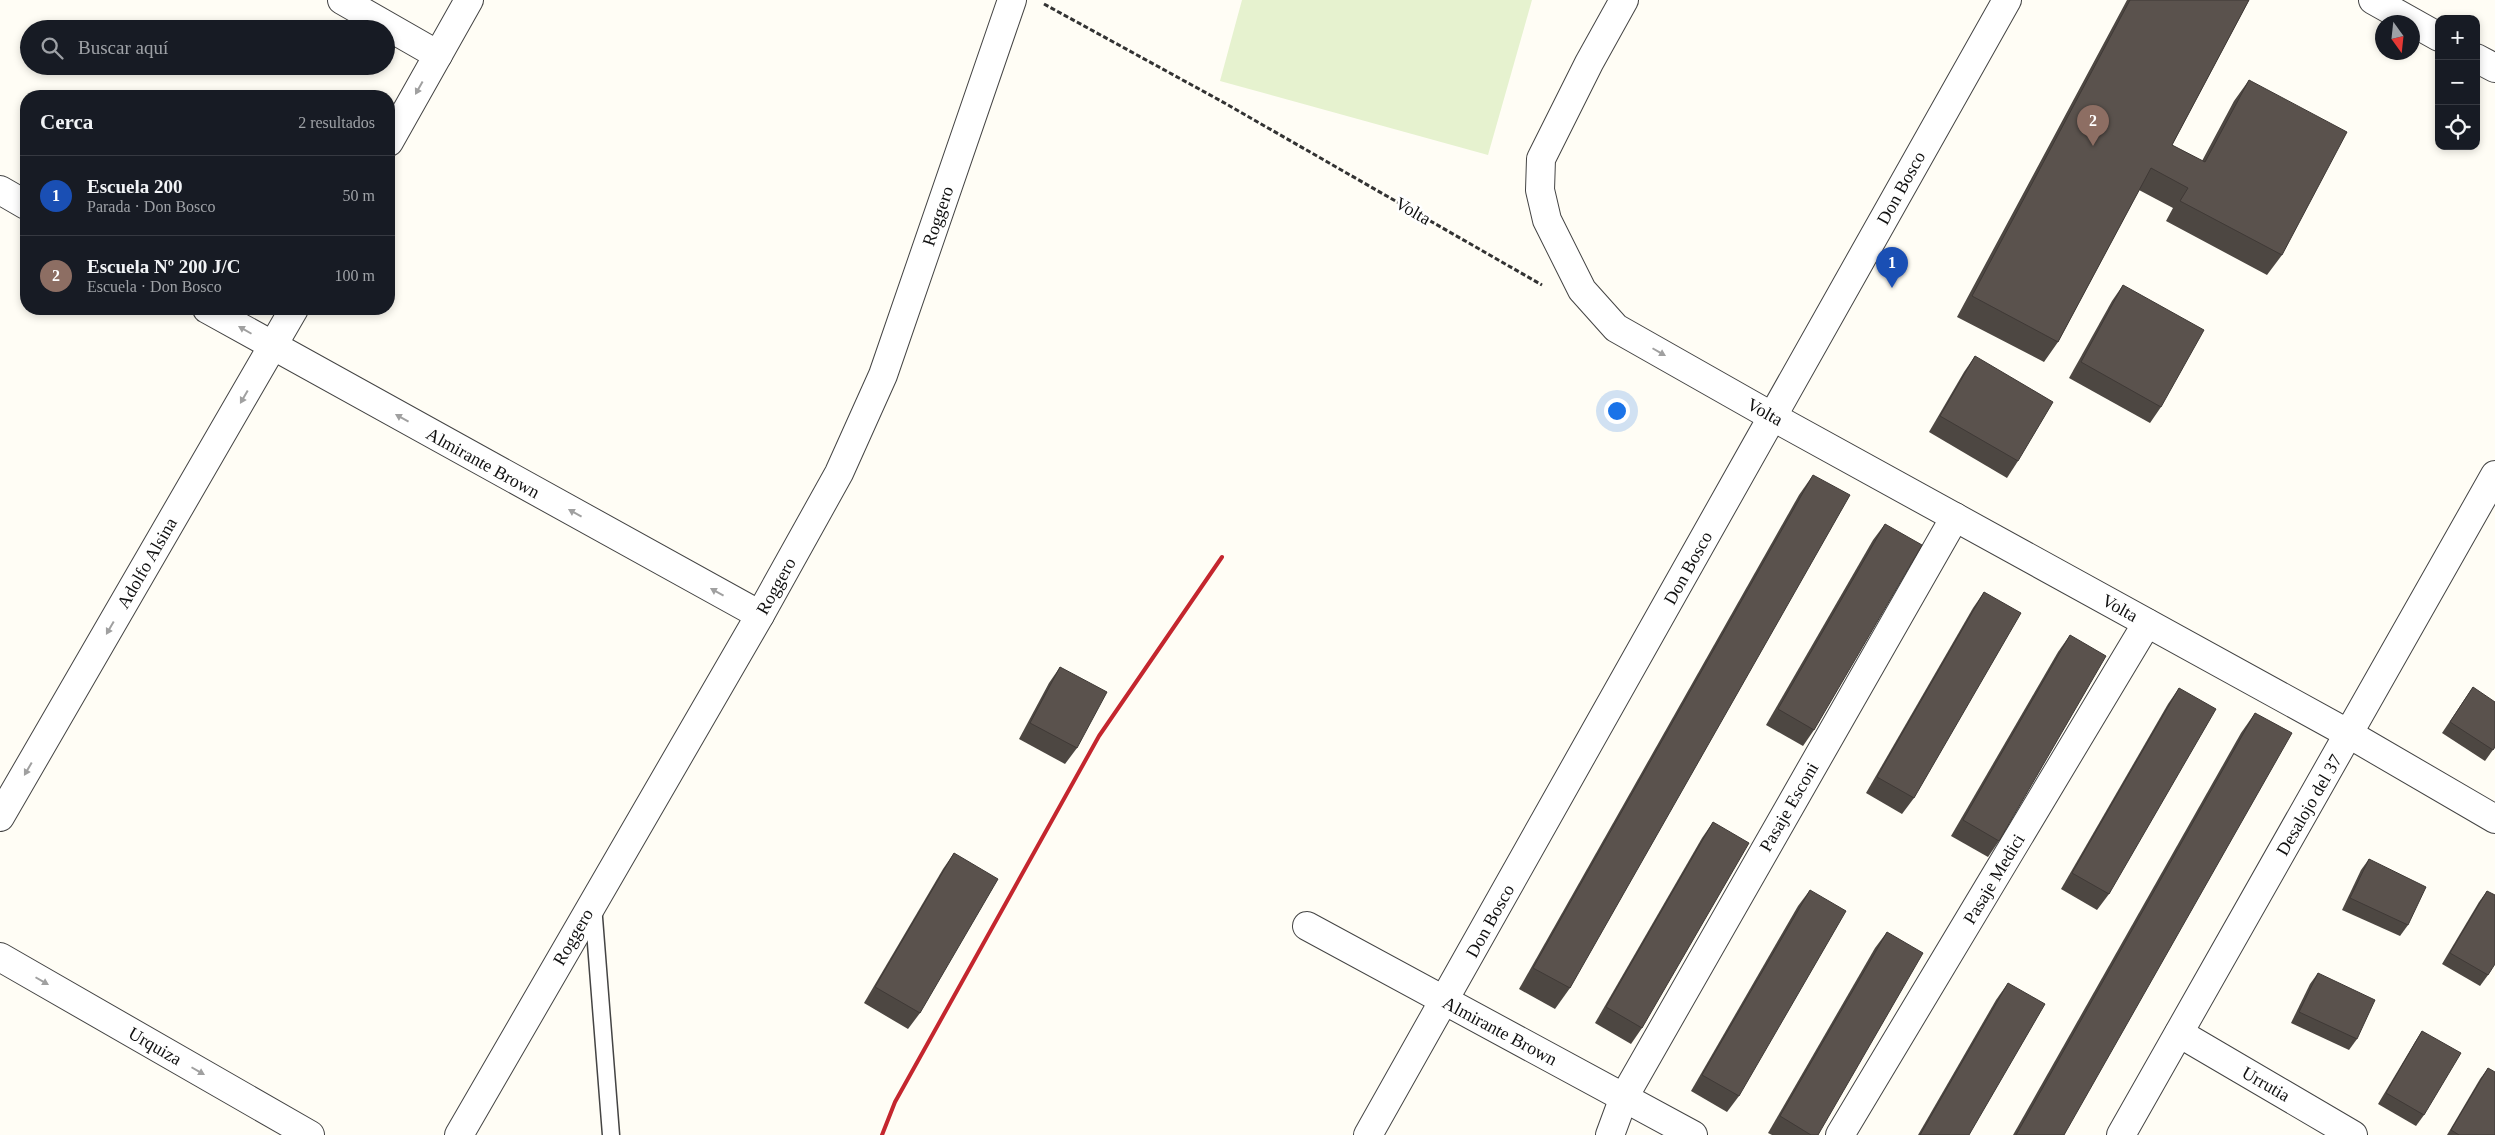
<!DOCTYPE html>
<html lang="es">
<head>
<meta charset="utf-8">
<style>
	:root { --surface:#171b24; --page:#242831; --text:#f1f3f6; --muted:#9ea1a6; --line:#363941; --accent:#1a73e8 }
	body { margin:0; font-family:Georgia,serif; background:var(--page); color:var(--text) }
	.controls { position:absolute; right:15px; top:15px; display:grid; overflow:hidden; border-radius:10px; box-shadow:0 2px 8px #0003 }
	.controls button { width:45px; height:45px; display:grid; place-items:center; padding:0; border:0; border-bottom:1px solid var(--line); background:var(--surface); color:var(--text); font:25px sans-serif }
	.compass { position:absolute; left:2375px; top:15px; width:45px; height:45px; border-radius:50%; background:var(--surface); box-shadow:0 2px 8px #0003; rotate:165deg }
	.you { position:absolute; left:1616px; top:410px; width:18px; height:18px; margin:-12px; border:4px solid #fff; border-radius:50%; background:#1a73e8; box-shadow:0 0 0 8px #1a73e833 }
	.badge { display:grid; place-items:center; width:32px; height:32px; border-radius:50%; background:var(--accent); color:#fff; font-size:16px; font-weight:700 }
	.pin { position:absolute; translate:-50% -41px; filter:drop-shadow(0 1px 2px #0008) }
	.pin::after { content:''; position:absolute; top:26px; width:18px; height:15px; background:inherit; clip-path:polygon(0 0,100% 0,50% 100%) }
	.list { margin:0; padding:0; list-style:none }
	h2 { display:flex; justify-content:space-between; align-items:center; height:65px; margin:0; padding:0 20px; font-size:21px }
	h2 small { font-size:16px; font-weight:400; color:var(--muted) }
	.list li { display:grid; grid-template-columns:32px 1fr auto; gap:15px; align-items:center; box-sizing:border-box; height:80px; padding:0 20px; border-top:1px solid var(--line) }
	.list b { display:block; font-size:19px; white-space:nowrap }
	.list p { margin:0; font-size:16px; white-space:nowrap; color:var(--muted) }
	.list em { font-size:16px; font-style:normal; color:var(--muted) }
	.icon { flex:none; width:28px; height:28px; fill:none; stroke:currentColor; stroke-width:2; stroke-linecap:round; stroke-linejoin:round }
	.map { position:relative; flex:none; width:2495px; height:1135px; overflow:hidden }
	.search { position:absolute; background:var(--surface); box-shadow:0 2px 8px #0003; left:20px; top:20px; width:375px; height:55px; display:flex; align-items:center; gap:12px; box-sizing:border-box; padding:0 18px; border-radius:28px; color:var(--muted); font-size:19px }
	.panel { position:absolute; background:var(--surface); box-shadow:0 2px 8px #0003; left:20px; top:90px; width:375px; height:225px; border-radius:20px }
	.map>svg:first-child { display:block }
	.pitch { fill:#e6f2cf }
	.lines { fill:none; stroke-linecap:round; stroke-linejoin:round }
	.service-casing { stroke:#444; stroke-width:19 }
	.minor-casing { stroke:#444; stroke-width:30 }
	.tertiary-casing { stroke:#444; stroke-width:30 }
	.path { stroke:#333; stroke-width:3; stroke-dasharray:5 2.5; stroke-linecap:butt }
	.service { stroke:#fff; stroke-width:16 }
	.minor { stroke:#fff; stroke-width:28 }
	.tertiary { stroke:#fff; stroke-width:28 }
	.rail { stroke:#c4262e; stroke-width:4 }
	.wall { fill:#4d4742 }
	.building { fill:#5a524d; stroke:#3f3936 }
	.oneway { fill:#a0a0a0 }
	.labels { text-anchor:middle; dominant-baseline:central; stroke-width:5; stroke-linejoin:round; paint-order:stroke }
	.street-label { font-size:18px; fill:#111; stroke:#fff }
</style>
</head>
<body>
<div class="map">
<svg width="2495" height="1135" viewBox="0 0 2495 1135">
	<rect width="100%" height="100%" fill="#fffdf5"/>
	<!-- pitch -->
	<polygon class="pitch" points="1242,0 1532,0 1488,155 1220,81"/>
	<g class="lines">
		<!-- service casing -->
		<g class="service-casing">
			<polyline id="service" points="593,905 611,1135"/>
		</g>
		<!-- minor casing -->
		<g class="minor-casing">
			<g id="minor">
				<polyline points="342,0 438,55"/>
				<polyline points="1624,0 1589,63 1541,159 1540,190 1547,220 1582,290 1616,328 1773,417 2349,734 2495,819"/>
				<polyline points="2373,0 2439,37"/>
				<polyline points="2476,58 2495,68"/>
				<polyline points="389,142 469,0"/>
				<polyline points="0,190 26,205"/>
				<polyline points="207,309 760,615"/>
				<polyline points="0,817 294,309"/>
				<polyline points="1307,926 1693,1135"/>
				<polyline points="0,957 310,1135"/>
				<polyline points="2179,1033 2353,1135"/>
				<polyline points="459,1135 760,615 839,473 883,375 1012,0"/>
				<polyline points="1610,1135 1624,1097 1955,517"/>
				<polyline points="1840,1135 2147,623"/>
				<polyline points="2121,1135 2495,475"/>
			</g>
		</g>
		<!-- tertiary casing -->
		<g class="tertiary-casing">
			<polyline id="tertiary" points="1368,1135 2007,0"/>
		</g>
		<!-- path -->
		<polyline class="path" points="1044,4 1221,101 1542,285"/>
		<!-- service -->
		<use href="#service" class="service"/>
		<!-- minor -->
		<use href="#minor" class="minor"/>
		<!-- tertiary -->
		<use href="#tertiary" class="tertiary"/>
		<!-- rail -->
		<polyline class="rail" points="882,1135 895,1102 1099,736 1222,557"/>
	</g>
	<!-- wall -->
	<g class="wall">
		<polygon points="2127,0 2249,0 2172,145 2202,161 2234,101 2249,80 2282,255 2267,275 2166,221 2173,208 2139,190 2058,342 2044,362 1957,317"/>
		<polygon points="2123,285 2161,407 2150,423 2069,378 2112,301"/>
		<polygon points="1975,356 2018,461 2007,478 1929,432 1964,372"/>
		<polygon points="1813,475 1570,988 1555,1009 1519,989 1799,495"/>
		<polygon points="1885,524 1814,730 1803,746 1766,725 1873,540"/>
		<polygon points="1984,592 1914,798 1902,814 1866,793 1973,608"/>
		<polygon points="2070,635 1999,841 1988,857 1951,836 2058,652"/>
		<polygon points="1060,667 1077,748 1065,764 1019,739 1049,683"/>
		<polygon points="2473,687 2495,747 2485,761 2442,733"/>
		<polygon points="2179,688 2109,894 2097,910 2061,889 2168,704"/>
		<polygon points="2255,713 2064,1135 2013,1135 2241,733"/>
		<polygon points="1713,822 1642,1028 1631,1044 1595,1023 1702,838"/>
		<polygon points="954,853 920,1013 908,1029 864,1003 943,869"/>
		<polygon points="2369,859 2408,925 2400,936 2342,910 2361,870"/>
		<polygon points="1810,890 1739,1096 1727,1112 1691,1091 1798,906"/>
		<polygon points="2487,891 2488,975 2480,986 2442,964 2479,902"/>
		<polygon points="1887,932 1818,1135 1772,1135 1768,1133 1875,948"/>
		<polygon points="2318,973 2357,1039 2349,1050 2291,1023 2310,984"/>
		<polygon points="2008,983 1969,1135 1918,1135 1996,1000"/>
		<polygon points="2422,1031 2424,1115 2416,1126 2378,1104 2415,1042"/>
		<polygon points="2488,1068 2495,1135 2447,1135 2480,1079"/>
	</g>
	<!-- building -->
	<g class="building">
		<polygon points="2130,0 2249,0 2172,145 2205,162 2249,80 2347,132 2282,255 2180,201 2188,188 2151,168 2058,342 1972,296"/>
		<polygon points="2123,285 2204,330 2161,407 2081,362"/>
		<polygon points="1975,356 2053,402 2018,461 1940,416"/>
		<polygon points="1813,475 1850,495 1570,988 1533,968"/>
		<polygon points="1885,524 1922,545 1814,730 1778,709"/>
		<polygon points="1984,592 2021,613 1914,798 1877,777"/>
		<polygon points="2070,635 2106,656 1999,841 1963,820"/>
		<polygon points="1060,667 1107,692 1077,748 1030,723"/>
		<polygon points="2473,687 2495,702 2495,747 2493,750 2450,722"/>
		<polygon points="2179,688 2216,709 2109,894 2072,873"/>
		<polygon points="2255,713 2292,733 2064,1135 2016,1135"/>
		<polygon points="1713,822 1749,843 1642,1028 1606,1007"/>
		<polygon points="954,853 998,879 920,1013 875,987"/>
		<polygon points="2369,859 2426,887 2408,925 2350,898"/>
		<polygon points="1810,890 1846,911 1739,1096 1702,1075"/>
		<polygon points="2487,891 2495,895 2495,964 2488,975 2450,953"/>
		<polygon points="1887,932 1923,953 1818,1135 1811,1135 1780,1116"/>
		<polygon points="2318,973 2375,1000 2357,1039 2299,1012"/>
		<polygon points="2008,983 2045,1004 1969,1135 1920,1135"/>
		<polygon points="2422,1031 2461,1053 2424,1115 2386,1093"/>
		<polygon points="2488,1068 2495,1072 2495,1135 2459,1135 2451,1130"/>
	</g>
	<!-- one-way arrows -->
	<defs><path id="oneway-solid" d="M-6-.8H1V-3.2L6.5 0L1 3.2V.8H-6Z" transform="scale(1.25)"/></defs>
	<g class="oneway">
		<use href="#oneway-solid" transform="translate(419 88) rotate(119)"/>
		<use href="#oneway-solid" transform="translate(245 330) rotate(-150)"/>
		<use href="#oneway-solid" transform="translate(1659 352) rotate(30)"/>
		<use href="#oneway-solid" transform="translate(244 397) rotate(120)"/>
		<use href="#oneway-solid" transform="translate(402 418) rotate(-151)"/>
		<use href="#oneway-solid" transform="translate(575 513) rotate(-151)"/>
		<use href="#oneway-solid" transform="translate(717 592) rotate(-151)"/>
		<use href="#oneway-solid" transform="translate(110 628) rotate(120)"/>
		<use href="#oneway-solid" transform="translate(28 769) rotate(120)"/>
		<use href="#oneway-solid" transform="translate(42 981) rotate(30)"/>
		<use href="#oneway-solid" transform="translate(198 1071) rotate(30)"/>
	</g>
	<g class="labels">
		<!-- street labels -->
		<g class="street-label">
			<text transform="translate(1901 188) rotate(-61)">Don Bosco</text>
			<text transform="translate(1413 211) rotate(30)">Volta</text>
			<text transform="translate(938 216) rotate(-71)">Roggero</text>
			<text transform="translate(1765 412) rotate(29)">Volta</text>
			<text transform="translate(483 463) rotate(29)">Almirante Brown</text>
			<text transform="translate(147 563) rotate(-60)">Adolfo Alsina</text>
			<text transform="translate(1688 568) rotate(-61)">Don Bosco</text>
			<text transform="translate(776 586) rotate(-61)">Roggero</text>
			<text transform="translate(2120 608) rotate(29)">Volta</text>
			<text transform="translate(2309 805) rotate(-60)">Desalojo del 37</text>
			<text transform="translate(1789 807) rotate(-60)">Pasaje Esconi</text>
			<text transform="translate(1994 879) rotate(-59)">Pasaje Medici</text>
			<text transform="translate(1490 921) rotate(-61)">Don Bosco</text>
			<text transform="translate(573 937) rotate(-60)">Roggero</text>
			<text transform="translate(1500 1031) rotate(28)">Almirante Brown</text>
			<text transform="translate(155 1046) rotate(30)">Urquiza</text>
			<text transform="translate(2266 1084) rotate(30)">Urrutia</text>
		</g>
	</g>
</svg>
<div class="controls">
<button>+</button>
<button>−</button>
<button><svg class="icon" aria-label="locate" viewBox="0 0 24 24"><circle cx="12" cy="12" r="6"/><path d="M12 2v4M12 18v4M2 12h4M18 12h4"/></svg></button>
</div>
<svg class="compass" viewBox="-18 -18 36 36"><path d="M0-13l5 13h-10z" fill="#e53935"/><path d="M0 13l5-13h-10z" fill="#9ea1a6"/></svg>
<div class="you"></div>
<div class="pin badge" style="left:1892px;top:288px;background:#1a4fb4">1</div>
<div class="pin badge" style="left:2093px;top:146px;background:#8d6e63">2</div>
<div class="search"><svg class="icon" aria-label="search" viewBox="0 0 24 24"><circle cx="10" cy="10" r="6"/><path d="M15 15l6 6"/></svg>Buscar aquí</div>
<section class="panel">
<h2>Cerca<small>2 resultados</small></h2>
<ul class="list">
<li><span class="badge" style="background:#1a4fb4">1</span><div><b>Escuela 200</b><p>Parada · Don Bosco</p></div><em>50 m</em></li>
<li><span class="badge" style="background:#8d6e63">2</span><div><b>Escuela Nº 200 J/C</b><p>Escuela · Don Bosco</p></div><em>100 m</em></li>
</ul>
</section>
</div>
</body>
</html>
